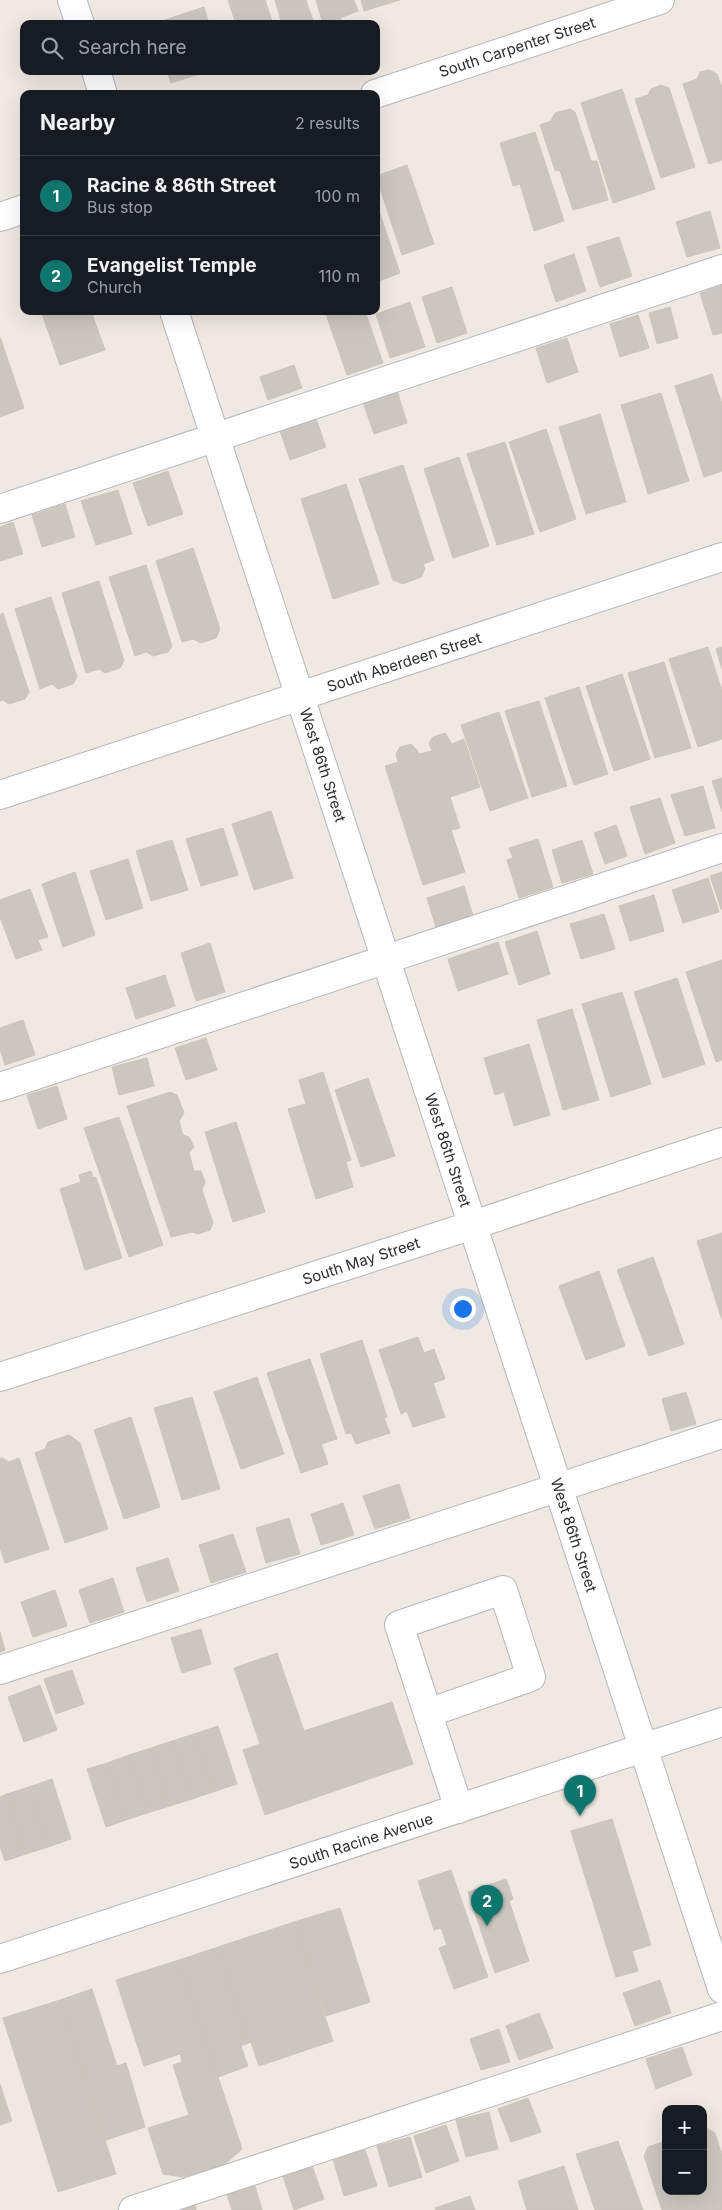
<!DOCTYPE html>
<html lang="en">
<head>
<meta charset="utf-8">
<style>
	:root { --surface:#171b24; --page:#20242c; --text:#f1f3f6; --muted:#9ea1a6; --line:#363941; --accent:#0f766e }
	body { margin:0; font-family:Inter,sans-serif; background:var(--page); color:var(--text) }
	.controls { position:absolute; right:15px; bottom:15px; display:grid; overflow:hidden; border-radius:10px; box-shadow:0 5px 20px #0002 }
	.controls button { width:45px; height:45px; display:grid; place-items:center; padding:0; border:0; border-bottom:1px solid var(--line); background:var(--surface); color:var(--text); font:25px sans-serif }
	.you { position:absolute; left:462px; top:1308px; width:18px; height:18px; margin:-12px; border:4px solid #fff; border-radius:50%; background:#1a73e8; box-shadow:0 0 0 8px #1a73e833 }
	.badge { display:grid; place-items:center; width:32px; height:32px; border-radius:50%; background:var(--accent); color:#fff; font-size:16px; font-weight:700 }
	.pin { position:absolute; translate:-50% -41px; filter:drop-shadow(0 1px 2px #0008) }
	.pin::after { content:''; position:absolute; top:26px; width:18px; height:15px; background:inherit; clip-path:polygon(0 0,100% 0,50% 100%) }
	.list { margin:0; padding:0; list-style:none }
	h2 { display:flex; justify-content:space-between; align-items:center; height:65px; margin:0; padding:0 20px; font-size:21px }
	h2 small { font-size:16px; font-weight:400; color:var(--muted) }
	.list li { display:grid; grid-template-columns:32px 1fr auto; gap:15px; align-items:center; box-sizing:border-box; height:80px; padding:0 20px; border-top:1px solid var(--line) }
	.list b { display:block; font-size:19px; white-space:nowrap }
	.list p { margin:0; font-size:16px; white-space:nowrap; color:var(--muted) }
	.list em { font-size:16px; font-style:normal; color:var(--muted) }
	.icon { flex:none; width:28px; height:28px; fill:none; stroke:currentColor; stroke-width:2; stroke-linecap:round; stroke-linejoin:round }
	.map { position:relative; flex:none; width:722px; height:2210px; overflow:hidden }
	.search { position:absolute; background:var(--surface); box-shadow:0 5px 20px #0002; left:20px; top:20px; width:360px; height:55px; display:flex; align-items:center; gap:12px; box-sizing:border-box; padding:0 18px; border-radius:10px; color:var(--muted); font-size:19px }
	.panel { position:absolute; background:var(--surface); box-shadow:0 5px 20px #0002; left:20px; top:90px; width:360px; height:225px; border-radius:10px }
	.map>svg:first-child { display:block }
	.building { fill:#cbc7bf; stroke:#cbc5ba }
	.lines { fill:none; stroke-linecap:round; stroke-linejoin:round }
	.minor-casing { stroke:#b4b7c1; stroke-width:30 }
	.minor { stroke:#fff; stroke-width:28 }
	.labels { text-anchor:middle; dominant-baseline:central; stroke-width:4; stroke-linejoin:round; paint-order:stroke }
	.street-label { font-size:15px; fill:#2e2e2e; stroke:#fff }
</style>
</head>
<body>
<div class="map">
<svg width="722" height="2210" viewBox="0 0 722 2210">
	<rect width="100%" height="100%" fill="#efe9e1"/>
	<!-- building -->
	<g class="building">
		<polygon points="228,0 265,0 273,24 236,24"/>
		<polygon points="275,0 306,0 314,24 282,24"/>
		<polygon points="316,0 354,0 358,11 340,18 342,24 323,24"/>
		<polygon points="361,0 400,0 364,11"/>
		<polygon points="204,7 209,24 153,24"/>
		<polygon points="709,70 717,74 722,88 722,160 709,164 683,84 697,79 700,72"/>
		<polygon points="167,71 209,71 171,83"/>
		<polygon points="661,85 669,88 695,167 661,178 635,99 648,95 651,89"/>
		<polygon points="622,89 655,189 613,203 581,103"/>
		<polygon points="570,109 575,112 591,161 597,161 608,200 573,210 560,171 555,170 540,125 551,121 555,113"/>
		<polygon points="535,132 564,221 534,231 520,184 513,186 500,143"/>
		<polygon points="407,165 434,244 402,255 376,176"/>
		<polygon points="376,202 400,273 376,282"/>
		<polygon points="710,211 720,248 687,257 676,222"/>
		<polygon points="619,237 632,276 600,287 587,247"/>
		<polygon points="574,254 586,291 556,302 544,265"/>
		<polygon points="722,285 722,333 713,335 700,293"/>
		<polygon points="452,287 467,333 437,343 422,297"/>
		<polygon points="410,302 425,347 390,358 376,314"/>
		<polygon points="670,307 678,338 657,344 649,313"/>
		<polygon points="41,311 91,311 105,350 60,365"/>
		<polygon points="325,311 365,311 383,363 347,375"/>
		<polygon points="638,315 649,348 620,357 610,324"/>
		<polygon points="0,337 24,408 0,417"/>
		<polygon points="567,338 578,372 547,383 536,348"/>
		<polygon points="294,365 302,388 268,400 260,377"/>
		<polygon points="712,374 722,404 722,471 704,477 675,386"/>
		<polygon points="397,391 407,423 374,434 363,402"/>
		<polygon points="661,393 689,481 648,494 621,405"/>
		<polygon points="600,414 626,502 586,514 559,427"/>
		<polygon points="315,416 326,447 290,460 279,428"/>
		<polygon points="546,429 576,519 540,532 509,442"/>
		<polygon points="505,442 534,534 497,545 467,454"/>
		<polygon points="459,457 489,546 453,558 424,469"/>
		<polygon points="403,465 434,560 423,564 425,569 421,577 403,584 393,580 359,479"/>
		<polygon points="168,471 183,514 148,526 133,483"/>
		<polygon points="346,484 379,584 333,599 301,499"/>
		<polygon points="118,490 132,534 96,545 81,501"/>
		<polygon points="65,504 75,537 42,547 32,515"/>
		<polygon points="13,522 23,554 0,561 0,527"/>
		<polygon points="193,548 220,629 216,638 201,643 193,639 182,642 156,561"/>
		<polygon points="146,565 172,646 168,652 153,656 146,652 135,656 109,577"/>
		<polygon points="99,581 124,661 120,668 105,673 99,669 86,673 62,593"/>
		<polygon points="51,597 77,677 73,684 58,689 52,684 40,689 15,609"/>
		<polygon points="3,613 29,692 25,699 9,704 3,700 0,701 0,615"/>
		<polygon points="708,647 722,691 722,739 698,747 669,659"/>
		<polygon points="722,647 722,669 716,649"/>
		<polygon points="664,662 691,748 655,758 628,673"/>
		<polygon points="622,674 650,759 614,771 586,686"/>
		<polygon points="579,687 608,774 574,785 545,698"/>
		<polygon points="539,701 567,786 532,797 505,711"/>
		<polygon points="499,712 528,798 490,811 461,725"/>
		<polygon points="445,733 452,744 464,739 480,787 450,797 460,828 451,830 465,872 423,885 385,766 398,762 396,754 400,747 411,744 417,750 419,754 432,751 429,743 433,737"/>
		<polygon points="722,778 722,812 712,781"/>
		<polygon points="703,786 715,828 685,836 671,795"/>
		<polygon points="660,798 675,843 645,854 630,807"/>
		<polygon points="271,811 293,878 254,890 232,824"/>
		<polygon points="616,825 627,856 605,864 594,833"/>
		<polygon points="223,828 238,875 201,886 186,839"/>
		<polygon points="538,839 553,887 519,898 507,860 513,858 509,848"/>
		<polygon points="172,840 188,890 151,901 136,851"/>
		<polygon points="582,840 593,874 562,883 552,850"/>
		<polygon points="128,859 143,908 106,920 90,871"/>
		<polygon points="75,872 95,935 63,947 42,884"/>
		<polygon points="722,872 722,909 721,909 710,876"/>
		<polygon points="708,878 719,912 683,923 672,890"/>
		<polygon points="464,886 473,916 436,927 427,898"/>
		<polygon points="30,889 48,937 38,940 42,950 16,959 0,917 0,900"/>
		<polygon points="654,895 664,931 630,941 619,906"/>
		<polygon points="604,914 615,949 581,959 570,924"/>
		<polygon points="537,931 550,974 519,985 505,942"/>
		<polygon points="498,942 508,974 458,991 448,959"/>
		<polygon points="210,943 225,992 196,1001 181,953"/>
		<polygon points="722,960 722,1060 716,1062 686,972"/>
		<polygon points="165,975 175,1006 136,1019 126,988"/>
		<polygon points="677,978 705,1064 663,1078 634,992"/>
		<polygon points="622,992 651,1084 611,1097 582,1004"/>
		<polygon points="572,1009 599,1100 563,1110 537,1020"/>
		<polygon points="23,1020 35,1055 5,1065 0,1049 0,1028"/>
		<polygon points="206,1038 217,1070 186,1080 175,1048"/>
		<polygon points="529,1044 550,1115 514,1126 504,1092 495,1095 484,1058"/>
		<polygon points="147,1058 154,1086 119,1095 112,1067"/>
		<polygon points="323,1072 351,1160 346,1162 353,1187 316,1199 288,1109 306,1104 299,1080"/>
		<polygon points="368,1078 395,1156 361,1167 335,1090"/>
		<polygon points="57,1086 67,1119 38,1129 27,1095"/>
		<polygon points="170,1092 177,1095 184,1113 179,1121 183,1135 189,1137 194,1147 189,1153 194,1171 201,1171 205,1182 202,1190 213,1223 210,1230 198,1234 192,1232 171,1237 127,1106"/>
		<polygon points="119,1117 163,1245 129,1257 84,1128"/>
		<polygon points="236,1122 265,1212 233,1222 205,1132"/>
		<polygon points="91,1171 93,1178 96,1177 122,1258 85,1270 60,1189 81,1182 79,1175"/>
		<polygon points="722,1233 722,1320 697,1241"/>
		<polygon points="653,1257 684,1344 649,1356 617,1270"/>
		<polygon points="599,1271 625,1346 586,1360 559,1286"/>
		<polygon points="418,1337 424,1353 434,1349 445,1379 433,1383 445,1417 413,1427 407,1411 401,1414 379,1350"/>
		<polygon points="362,1340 387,1417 384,1418 390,1433 356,1444 351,1433 346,1434 320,1354"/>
		<polygon points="310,1359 337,1439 321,1444 328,1464 301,1473 267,1373"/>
		<polygon points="257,1377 284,1454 241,1469 214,1392"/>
		<polygon points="686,1392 696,1424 671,1431 662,1399"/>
		<polygon points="192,1397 220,1489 182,1500 154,1408"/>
		<polygon points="131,1417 160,1507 124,1519 94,1430"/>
		<polygon points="69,1435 80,1443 108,1529 65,1543 35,1453 45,1449 48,1442"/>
		<polygon points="2,1458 9,1462 19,1458 49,1549 5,1563 0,1548 0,1459"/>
		<polygon points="399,1484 410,1518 375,1529 363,1496"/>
		<polygon points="343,1503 354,1535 321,1545 311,1514"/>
		<polygon points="289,1518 300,1554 266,1563 256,1528"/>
		<polygon points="233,1534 246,1572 211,1583 199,1545"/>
		<polygon points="168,1558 179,1591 147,1602 136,1568"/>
		<polygon points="113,1578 124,1612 90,1623 79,1590"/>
		<polygon points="55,1590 67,1626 33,1637 21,1602"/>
		<polygon points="201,1629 211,1664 182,1673 171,1638"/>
		<polygon points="0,1632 5,1650 0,1652"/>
		<polygon points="277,1653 304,1731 392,1702 413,1764 265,1815 243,1750 260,1744 234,1668"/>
		<polygon points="72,1670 84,1704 56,1714 44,1679"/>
		<polygon points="40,1685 57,1730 24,1742 8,1697"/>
		<polygon points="218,1726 237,1784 213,1792 194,1734"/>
		<polygon points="194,1734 213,1792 192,1799 172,1741"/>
		<polygon points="172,1741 192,1799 170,1806 151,1748"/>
		<polygon points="151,1748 170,1806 147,1813 129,1755"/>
		<polygon points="129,1755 147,1813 126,1820 107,1763"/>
		<polygon points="107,1763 126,1820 106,1827 87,1769"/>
		<polygon points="52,1779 71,1839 48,1847 29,1787"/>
		<polygon points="29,1787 48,1847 26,1854 7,1794"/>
		<polygon points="7,1794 26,1854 5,1861 0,1846 0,1797"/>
		<polygon points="612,1819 651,1945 632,1951 638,1971 616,1977 571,1831"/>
		<polygon points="451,1870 488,1977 454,1989 439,1948 447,1945 441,1928 434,1930 418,1881"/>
		<polygon points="506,1879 513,1899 509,1901 529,1961 495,1973 468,1892"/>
		<polygon points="340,1908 370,2002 326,2016 294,1922"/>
		<polygon points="294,1922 333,2041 259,2066 251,2042 249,2043 218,1947"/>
		<polygon points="218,1947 249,2043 241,2046 248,2066 218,2077 179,1960"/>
		<polygon points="179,1960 242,2149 224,2165 183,2177 163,2174 148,2128 189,2115 173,2065 182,2062 180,2054 144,2066 116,1980"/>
		<polygon points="660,1980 671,2013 635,2026 623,1993"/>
		<polygon points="92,1989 117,2066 126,2063 145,2127 106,2140 60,2000"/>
		<polygon points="60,2000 116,2174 58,2192 3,2018"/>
		<polygon points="539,2013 553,2048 519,2060 506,2026"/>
		<polygon points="499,2029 510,2062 481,2070 470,2039"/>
		<polygon points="682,2047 692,2075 656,2089 646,2059"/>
		<polygon points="0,2084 12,2121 0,2125"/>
		<polygon points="528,2098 541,2132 511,2142 498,2109"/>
		<polygon points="489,2112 498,2149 466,2157 456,2120"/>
		<polygon points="446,2125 459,2161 426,2173 414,2136"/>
		<polygon points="706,2128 715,2133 722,2155 722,2210 662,2210 644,2156 648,2147 666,2141 666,2191 703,2191 703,2129"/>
		<polygon points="410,2137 422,2177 389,2187 377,2146"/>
		<polygon points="618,2141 643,2210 595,2210 576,2154"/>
		<polygon points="365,2150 377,2186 344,2196 333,2159"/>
		<polygon points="312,2166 324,2199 294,2210 283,2176"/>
		<polygon points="564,2166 578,2210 527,2210 518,2181"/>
		<polygon points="255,2186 262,2210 232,2210 227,2195"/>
		<polygon points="470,2196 475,2210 436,2210 435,2208"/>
		<polygon points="195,2205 196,2210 179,2210"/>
	</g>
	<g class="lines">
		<!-- minor casing -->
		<g class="minor-casing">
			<g id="minor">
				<polyline points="72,0 80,24"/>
				<polyline points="96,71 103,94"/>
				<polyline points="375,94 660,0"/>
				<polyline points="0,217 24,209"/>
				<polyline points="174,311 722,1989"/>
				<polyline points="0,509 722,269"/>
				<polyline points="0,795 722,557"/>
				<polyline points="0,1087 722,848"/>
				<polyline points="0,1377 473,1225 722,1142"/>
				<polyline points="0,1670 722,1434"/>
				<polyline points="428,1713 531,1677 503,1590 399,1625 459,1809"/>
				<polyline points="0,1959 722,1722"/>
				<polyline points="133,2210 722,2016"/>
			</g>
		</g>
		<!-- minor -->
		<use href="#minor" class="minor"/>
	</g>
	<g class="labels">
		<!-- street labels -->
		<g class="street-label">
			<text transform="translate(517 47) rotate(-18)">South Carpenter Street</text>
			<text transform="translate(404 662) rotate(-18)">South Aberdeen Street</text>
			<text transform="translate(323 765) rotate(72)">West 86th Street</text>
			<text transform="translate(448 1150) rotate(72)">West 86th Street</text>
			<text transform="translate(361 1261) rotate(-18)">South May Street</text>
			<text transform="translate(574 1535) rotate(72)">West 86th Street</text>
			<text transform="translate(361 1841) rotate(-18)">South Racine Avenue</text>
		</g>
	</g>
</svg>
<div class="controls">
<button>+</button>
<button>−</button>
</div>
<div class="you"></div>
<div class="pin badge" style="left:580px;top:1816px">1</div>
<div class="pin badge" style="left:487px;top:1926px">2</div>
<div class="search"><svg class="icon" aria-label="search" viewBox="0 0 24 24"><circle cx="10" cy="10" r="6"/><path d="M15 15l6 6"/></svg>Search here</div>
<section class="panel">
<h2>Nearby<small>2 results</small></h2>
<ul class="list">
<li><span class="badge">1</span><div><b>Racine &amp; 86th Street</b><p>Bus stop</p></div><em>100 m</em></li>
<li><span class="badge">2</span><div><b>Evangelist Temple</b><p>Church</p></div><em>110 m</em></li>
</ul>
</section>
</div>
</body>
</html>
